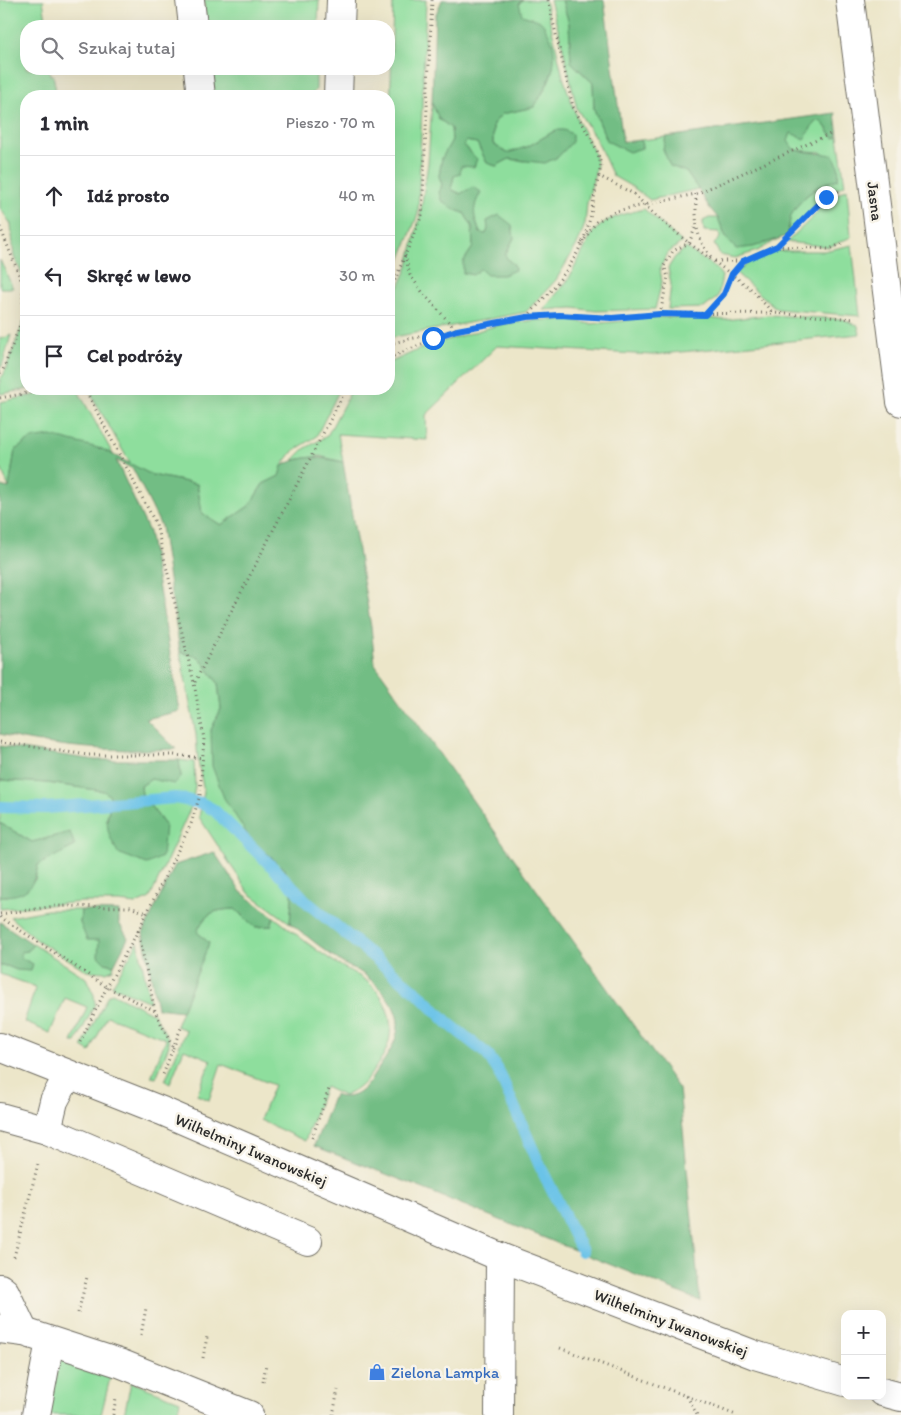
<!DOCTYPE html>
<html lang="pl">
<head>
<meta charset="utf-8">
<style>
	:root { --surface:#fff; --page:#f2f2f3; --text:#2b2b33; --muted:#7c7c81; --line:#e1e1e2 }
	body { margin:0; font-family:Itim,sans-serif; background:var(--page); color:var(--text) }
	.controls { position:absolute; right:15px; bottom:15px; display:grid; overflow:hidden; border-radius:10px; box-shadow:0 5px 20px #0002 }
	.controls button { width:45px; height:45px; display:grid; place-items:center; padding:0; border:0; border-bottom:1px solid var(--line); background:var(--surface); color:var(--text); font:25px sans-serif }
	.stop { position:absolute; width:15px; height:15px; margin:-11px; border:4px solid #1a73e8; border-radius:50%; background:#fff }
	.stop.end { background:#1a73e8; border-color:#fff; box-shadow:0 1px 5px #0008 }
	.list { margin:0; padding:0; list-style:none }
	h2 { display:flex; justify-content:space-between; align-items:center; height:65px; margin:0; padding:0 20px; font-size:21px }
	h2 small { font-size:16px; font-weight:400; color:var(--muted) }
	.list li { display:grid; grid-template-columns:32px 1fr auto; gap:15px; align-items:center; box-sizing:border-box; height:80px; padding:0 20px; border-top:1px solid var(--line) }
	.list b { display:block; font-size:19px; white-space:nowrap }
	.list em { font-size:16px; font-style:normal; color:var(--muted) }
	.icon { flex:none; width:28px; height:28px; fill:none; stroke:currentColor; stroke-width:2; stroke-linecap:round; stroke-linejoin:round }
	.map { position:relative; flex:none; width:901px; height:1415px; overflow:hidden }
	.search { position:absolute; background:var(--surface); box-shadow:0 5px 20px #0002; left:20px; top:20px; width:375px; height:55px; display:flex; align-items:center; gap:12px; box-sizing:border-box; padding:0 18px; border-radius:20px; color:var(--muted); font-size:19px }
	.panel { position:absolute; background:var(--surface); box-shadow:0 5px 20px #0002; left:20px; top:90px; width:375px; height:305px; border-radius:20px }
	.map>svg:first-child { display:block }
	.green { fill:#8ede9d; stroke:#5c8464 }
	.forest { fill:#72bd84; stroke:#4e7458 }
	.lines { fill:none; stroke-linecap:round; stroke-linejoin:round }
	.stream { stroke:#6ac3e8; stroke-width:12 }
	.minor-casing { stroke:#6f6c62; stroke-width:30 }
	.path { stroke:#6f6c62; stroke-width:3; stroke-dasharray:1 4; stroke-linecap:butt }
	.minor { stroke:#fff; stroke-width:28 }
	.route { stroke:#1a73e8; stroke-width:6 }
	.labels { text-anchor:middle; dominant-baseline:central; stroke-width:5; stroke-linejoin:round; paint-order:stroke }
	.street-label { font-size:16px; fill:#2b2b2b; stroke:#f7f3e8 }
	.shop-label { font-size:16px; fill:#366cbe; stroke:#f7f3e8; text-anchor:start }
</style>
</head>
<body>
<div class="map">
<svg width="901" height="1415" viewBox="0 0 901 1415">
	<rect width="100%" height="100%" fill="#f7f3e8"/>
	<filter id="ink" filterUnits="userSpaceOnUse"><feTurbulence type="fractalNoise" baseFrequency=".02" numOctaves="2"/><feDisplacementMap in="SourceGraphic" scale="10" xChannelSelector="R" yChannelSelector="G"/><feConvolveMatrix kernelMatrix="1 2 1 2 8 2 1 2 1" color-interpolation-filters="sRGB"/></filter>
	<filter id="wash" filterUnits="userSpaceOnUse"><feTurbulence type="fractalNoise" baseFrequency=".0096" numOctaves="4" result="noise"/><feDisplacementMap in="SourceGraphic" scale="20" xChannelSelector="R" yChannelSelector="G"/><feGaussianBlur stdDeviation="1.12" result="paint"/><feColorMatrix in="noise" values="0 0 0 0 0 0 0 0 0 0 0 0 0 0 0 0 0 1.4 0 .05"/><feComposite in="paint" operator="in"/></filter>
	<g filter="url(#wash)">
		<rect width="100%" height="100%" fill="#ece6c9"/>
		<!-- green -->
		<g class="green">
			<polygon points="0,0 43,0 47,26 26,26 26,69 49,69 50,75 53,75 57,96 26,96 26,282 14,257 11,224 0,208"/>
			<polygon points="204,0 319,0 318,26 206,26"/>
			<polygon points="393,0 426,0 418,214 389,289 389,160"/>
			<path d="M523 0H545L563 77 578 121 593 150 597 165 587 203 585 224 578 243 556 280 526 312 389 338V309L407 269 420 216 428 163 432 103 439 119 451 128 452 140 442 158 439 176 442 185 439 192 453 209 464 213 472 226 473 247 463 262 480 269 509 261 505 255 514 238 488 229 486 234 480 233 473 213 476 201 451 189 454 176 471 152 463 145 465 141 477 143 487 163 496 166 509 159 525 161 556 130 527 147 507 153 493 144V124L502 114 534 107C546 88 558 69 552 45 550 37 543 28 539 21L521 15 519 3Z"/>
			<polygon points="550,0 562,0 569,23 571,62 593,83 594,109 607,141 642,148 641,140 666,137 663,149 686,172 698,189 650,200 634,188 613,176 596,139 577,109 561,40"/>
			<polygon points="211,69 316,69 316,89 311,96 218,96 213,88"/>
			<path d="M818 120C827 125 826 131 834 138L838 136 845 185 826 194 787 236C789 228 789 218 793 212 803 195 820 185 838 179L821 152 794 150 787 141 791 133H809L812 125Z"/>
			<polygon points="847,189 851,237 829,247 787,242 815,215 826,200"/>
			<polygon points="644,209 682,242 668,253 660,268 662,282 655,309 596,311 573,308 543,310 568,280 593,232 606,221 624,214"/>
			<polygon points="709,218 718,218 726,238 753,247 780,238 757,251 735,258 720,255 714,244 720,238 719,232 704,231 703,221"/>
			<polygon points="852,245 860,316 777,309 736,273 753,259 770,251 824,251"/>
			<polygon points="686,248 716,268 722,276 718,297 704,308 668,309 671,284 668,268 675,257"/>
			<polygon points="0,260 1,262 13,288 0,288"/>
			<polygon points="26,315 26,389 29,389 0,394 0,379 4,374"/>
			<polygon points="768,315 843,319 858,326 860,334 652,355 497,346 426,415 427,440 338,434 343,462 319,456 293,460 304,449 327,436 352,389 389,389 389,363 429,345 502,324 536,320 572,320 590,324 623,321 645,317 701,317 725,320"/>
			<polygon points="11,335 2,366 0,368 0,338 5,338"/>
			<polygon points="63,389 77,389 114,456 102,449 15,450 9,488 0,465 0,402"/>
			<polygon points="88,389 340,389 316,437 293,451 282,466 280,476 263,484 249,506 221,525 202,513 197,484 152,475 131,465"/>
			<polygon points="180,652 199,657 218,683 221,709 211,730 251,840 285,869 292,899 290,923 249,893 199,817 204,792 198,762 196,735"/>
			<polygon points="179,760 194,762 195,786 192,805 150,898 136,904 119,902 82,902 0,909 0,896 8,896 35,880 38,865 70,833 32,842 0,823 0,780 47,783 104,791 112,798 106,820 165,825 142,795 141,786 151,779 181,777"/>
			<path d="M235 909 256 927 271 926 274 917C294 932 312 948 333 961 344 969 359 974 369 983 391 1002 398 1034 381 1059 370 1076 363 1088 344 1096L325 1087 305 1141 260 1120 274 1085 221 1064 209 1100 197 1095 211 1060 184 1049 170 1084 165 1081 186 1030 176 1026 209 943 197 932C206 912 214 910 235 909Z"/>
			<polygon points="47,910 81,910 80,923 99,940 105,963 114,965 113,969 106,972 87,971 37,940 10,917"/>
			<polygon points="138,942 150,1002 112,986"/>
			<polygon points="33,944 86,978 94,995 95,1004 76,1042 72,1042 87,1007 65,998 50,1033 24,1022 36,987 0,974 0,966 7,966 17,970 21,952 28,951"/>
			<polygon points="112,993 154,1014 168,1038 169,1045 156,1078 151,1077 166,1039 107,1016 90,1052 82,1047 108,995"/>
			<polygon points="53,1357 111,1374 101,1415 44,1415"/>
			<polygon points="131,1382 180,1401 177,1415 124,1415"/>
		</g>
		<!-- forest -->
		<g class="forest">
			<path d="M442 0H523L519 3 522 15C527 17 535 18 540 21 544 24 546 30 549 34 562 62 548 84 534 107L502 114 493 124V144L507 153 527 147 556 130H564L572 134V142L558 157 545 163 509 159 496 166 487 163 477 143 466 141 464 146 477 159 474 167 461 166 460 174 454 176 451 189 460 194 473 187 481 192C471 210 474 216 480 233L486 234 488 229 487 221 499 215 512 225 514 238 505 255 509 261 514 264 515 270 503 275H487L480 269 473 275 463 273V262L473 247 472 226 464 213 453 209 441 200 439 192 442 185 439 176 442 158 452 140 451 128 439 119 432 103 435 16Z"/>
			<polygon points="562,0 604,0 623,142 641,140 642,148 629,152 607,141 594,109 593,83 571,62 569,23"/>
			<path d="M835 113 838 136 834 138C827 131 827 125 818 120 811 125 809 133 804 139L791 133 788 141 794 150 833 155C838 163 840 170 838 179 820 184 803 195 793 212 789 218 789 228 787 236L753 247 736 249 726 238 718 218 709 207 698 189 686 172 670 166 663 149 666 137Z"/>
			<path d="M51 436 102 449 152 475 197 484 202 513 221 525 249 506 263 484 279 476 282 466C304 454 320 457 343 462L371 627 375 664 679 1089 700 1301 409 1183 314 1146 334 1095C351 1101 362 1093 372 1078 382 1062 398 1045 398 1024 398 1003 372 978 355 969 350 967 345 965 341 962 324 950 307 936 290 923L292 899 285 869 251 840 224 798 212 766 211 730 221 709 218 683 199 657 180 652 161 526 133 469 116 460 149 532 180 711 146 719 176 749C117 752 58 748 0 734V486L9 488 15 450 31 439Z"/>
			<path d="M0 746 95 760H179L181 777 174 784 151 779 141 786 142 795 165 825 162 857 147 864 118 853C105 829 105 824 112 798L104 791 47 783 0 780Z"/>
			<path d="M0 823 32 842 70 832 75 846 38 865C33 889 26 896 0 896Z"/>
			<path d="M214 852 241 892 274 917 271 926 255 927 235 909C214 910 206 912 197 932L209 943 182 1011 157 1008 143 933 175 865Z"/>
			<polygon points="81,910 119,911 119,923 128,938 114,965 105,963 98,956 99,940 87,940 80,923"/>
			<polygon points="0,922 33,944 28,951 21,952 21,958 33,964 31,971 17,970 7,966 0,966"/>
		</g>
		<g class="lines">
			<!-- stream -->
			<polyline class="stream" points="0,807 46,808 175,798 201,803 214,810 296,890 308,903 420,995 448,1023 487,1054 498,1070 540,1166 582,1251"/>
		</g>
	</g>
	<g filter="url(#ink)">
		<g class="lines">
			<!-- minor casing -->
			<g class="minor-casing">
				<g id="minor">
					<polyline points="190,0 193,26"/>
					<polyline points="850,0 901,402"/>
					<polyline points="340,26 341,0"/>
					<polyline points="198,69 201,96"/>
					<polyline points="338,96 339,69"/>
					<polyline points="0,1047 162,1111 500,1257 755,1355 845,1382"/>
					<polyline points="0,1117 47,1130 308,1241"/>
					<polyline points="47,1130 54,1101 68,1075"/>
					<polyline points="0,1288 5,1292 24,1332"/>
					<polyline points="0,1329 24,1332 122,1364 249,1415"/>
					<polyline points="882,1392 901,1397"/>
					<polyline points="36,1415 50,1341"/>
					<polyline points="499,1415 500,1257"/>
				</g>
			</g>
			<!-- path -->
			<g class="path">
				<polyline points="548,0 573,107 597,150 601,165 599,176 634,194 656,216 689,243 750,288 773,313"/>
				<path d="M696 194C696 220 694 236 711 257"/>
				<polyline points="0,227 26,292"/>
				<polyline points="582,243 596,222 616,211 696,194 830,134"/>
				<polyline points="777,246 829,249 845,243"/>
				<polyline points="405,255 410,275 423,293 456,330"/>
				<polyline points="715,261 743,261"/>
				<polyline points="389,284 395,275"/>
				<polyline points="389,294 422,215 432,0"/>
				<polyline points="660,314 668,277 664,266 673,251 689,243 696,226"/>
				<polyline points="706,314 724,294 732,274 743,261 777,246 826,197 839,191"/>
				<path d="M527 317C548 294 569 272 582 243 591 223 593 198 599 176"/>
				<polyline points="389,344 409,339 527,317 559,315 612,318 660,314 773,313 855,319"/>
				<polyline points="389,358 445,334"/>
				<polyline points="0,373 3,370 23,317 23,284"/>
				<polyline points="0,398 49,389"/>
				<polyline points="195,682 346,389"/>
				<polyline points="0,742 88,755 174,755 203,758"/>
				<polyline points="0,914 56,906 130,907 147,913"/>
				<polyline points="0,917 107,987 155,1011"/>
				<polyline points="138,931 155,1011 173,1048 163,1075"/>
				<polyline points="80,1042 107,987 138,931 191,824 200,795 204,739 194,683 156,524 85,389"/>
				<polyline points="173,1048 181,1028"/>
				<polyline points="312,1138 329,1089"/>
				<polyline points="14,1257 38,1164"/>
				<polyline points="78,1313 87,1277"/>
				<polyline points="141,1335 146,1308"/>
				<polyline points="560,1348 736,1415"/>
				<polyline points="203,1358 207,1337"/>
				<polyline points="263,1382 266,1364"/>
				<polyline points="687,1396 697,1415"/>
				<polyline points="113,1415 116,1398"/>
				<polyline points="333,1415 338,1390"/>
			</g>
			<!-- minor -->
			<use href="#minor" class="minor"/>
		</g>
	</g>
	<g class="lines" filter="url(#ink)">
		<!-- route -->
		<polyline class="route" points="433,338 457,330 527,317 559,315 612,318 660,314 705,315 724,294 732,274 743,261 777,246 826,197"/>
	</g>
	<!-- icons -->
	<defs>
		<g id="shop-bare" transform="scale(1.35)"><path d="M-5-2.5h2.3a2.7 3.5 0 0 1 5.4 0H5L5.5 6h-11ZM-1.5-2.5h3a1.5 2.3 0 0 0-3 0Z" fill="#3f7fe0" stroke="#f7f3e8" stroke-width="2.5" paint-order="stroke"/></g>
	</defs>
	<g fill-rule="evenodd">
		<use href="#shop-bare" x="377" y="1372"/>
	</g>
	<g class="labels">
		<!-- street labels -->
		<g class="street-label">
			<text transform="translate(875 201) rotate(83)">Jasna</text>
			<text transform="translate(251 1150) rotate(23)">Wilhelminy Iwanowskiej</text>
			<text transform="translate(671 1323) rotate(21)">Wilhelminy Iwanowskiej</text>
		</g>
		<!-- shop labels -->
		<g class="shop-label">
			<text x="391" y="1372">Zielona Lampka</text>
		</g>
	</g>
</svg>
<div class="controls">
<button>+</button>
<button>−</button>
</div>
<div class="stop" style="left:433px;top:338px"></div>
<div class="stop end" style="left:826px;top:197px"></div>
<div class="search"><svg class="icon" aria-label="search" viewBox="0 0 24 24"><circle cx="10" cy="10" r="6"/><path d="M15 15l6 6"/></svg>Szukaj tutaj</div>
<section class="panel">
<h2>1 min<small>Pieszo · 70 m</small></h2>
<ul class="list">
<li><svg class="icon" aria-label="ahead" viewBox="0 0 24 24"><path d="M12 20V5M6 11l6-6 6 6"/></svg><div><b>Idź prosto</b></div><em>40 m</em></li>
<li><svg class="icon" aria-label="left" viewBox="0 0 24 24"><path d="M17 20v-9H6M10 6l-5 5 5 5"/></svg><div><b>Skręć w lewo</b></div><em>30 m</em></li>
<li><svg class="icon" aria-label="arrive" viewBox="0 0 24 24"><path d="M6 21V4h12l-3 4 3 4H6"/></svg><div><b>Cel podróży</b></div></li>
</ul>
</section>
</div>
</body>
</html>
